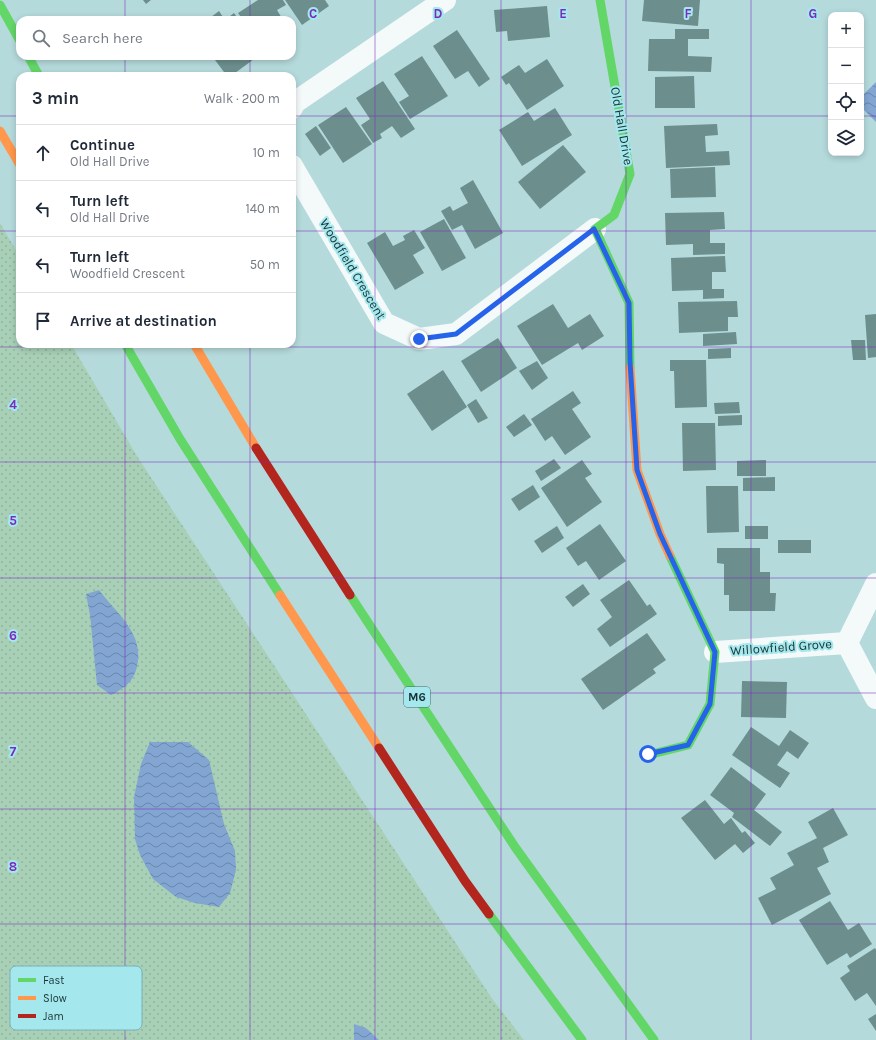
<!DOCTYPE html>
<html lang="en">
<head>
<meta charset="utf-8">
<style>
	:root { --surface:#fff; --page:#f2f2f3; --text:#1f2937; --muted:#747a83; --line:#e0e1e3 }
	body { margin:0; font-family:Karla,sans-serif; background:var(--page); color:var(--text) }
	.controls { position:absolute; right:12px; top:12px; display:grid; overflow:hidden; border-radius:8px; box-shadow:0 2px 6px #0003 }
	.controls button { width:36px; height:36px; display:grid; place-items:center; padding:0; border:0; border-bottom:1px solid var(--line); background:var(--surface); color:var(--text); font:20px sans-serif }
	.stop { position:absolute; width:12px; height:12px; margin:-9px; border:3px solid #2563eb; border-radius:50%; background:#fff }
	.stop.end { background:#2563eb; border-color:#fff; box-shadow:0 1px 4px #0008 }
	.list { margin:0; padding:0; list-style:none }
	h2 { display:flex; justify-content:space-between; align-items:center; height:52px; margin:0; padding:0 16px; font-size:17px }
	h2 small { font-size:13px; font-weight:400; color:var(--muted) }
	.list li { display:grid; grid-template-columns:26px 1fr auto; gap:12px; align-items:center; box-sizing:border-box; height:56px; padding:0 16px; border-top:1px solid var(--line) }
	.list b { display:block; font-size:15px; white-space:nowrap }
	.list p { margin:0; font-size:13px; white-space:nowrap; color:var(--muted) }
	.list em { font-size:13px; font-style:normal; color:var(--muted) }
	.icon { flex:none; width:22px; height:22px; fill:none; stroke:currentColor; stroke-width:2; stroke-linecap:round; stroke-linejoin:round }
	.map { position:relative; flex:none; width:876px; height:1040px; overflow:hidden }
	.search { position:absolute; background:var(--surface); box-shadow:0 2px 6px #0003; left:16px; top:16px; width:280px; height:44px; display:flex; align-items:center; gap:10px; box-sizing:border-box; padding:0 14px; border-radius:12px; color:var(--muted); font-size:15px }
	.panel { position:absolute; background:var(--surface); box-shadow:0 2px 6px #0003; left:16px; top:72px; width:280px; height:276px; border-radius:12px }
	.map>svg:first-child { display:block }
	.grass { fill:url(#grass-dots) }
	.water { fill:url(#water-waves) }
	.building { fill:#6c8f8d }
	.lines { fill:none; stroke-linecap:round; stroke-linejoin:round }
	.street { stroke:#f4f9fa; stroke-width:22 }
	.fast { stroke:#63d668; stroke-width:9 }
	.slow { stroke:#ff974d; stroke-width:9 }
	.jam { stroke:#b3261e; stroke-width:9 }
	.route { stroke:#2563eb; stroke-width:5 }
	.grid { fill:none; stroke:#7b2cbf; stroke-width:1; stroke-opacity:0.55 }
	.labels { text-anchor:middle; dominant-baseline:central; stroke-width:4; stroke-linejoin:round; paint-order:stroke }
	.shield { fill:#a4e8ed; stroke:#41696d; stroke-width:1 }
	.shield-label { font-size:12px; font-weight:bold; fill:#173336 }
	.street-label { font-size:13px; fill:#173336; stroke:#a4e8ed }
	.key { fill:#a4e8ed; stroke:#7ab2b6; stroke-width:1 }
	.key-label { font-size:11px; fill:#173336 }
	.grid-label { font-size:13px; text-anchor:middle; font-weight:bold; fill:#7b2cbf; stroke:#a4e8ed; stroke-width:4; stroke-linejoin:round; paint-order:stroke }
</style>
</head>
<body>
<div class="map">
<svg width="876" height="1040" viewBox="0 0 876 1040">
	<defs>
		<pattern id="grass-dots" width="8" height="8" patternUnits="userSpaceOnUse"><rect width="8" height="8" fill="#a8d0b7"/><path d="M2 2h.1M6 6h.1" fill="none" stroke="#90b39e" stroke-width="1.8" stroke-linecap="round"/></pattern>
		<pattern id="water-waves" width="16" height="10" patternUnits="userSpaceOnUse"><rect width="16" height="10" fill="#82a5d2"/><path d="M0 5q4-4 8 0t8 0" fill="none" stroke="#6987ab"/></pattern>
	</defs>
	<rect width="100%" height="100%" fill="#b5dadc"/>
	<!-- grass -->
	<polygon class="grass" points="0,223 20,257 20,344 71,344 137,456 493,1000 524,1040 0,1040"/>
	<!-- water -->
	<g class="water">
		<polygon points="876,82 876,122 861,107 861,97"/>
		<path d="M99 590C117 614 145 634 137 667 133 682 125 688 111 695L97 685 90 615 86 594Z"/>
		<polygon points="150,742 188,742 209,760 224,824 235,851 236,870 230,893 219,907 195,903 176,897 153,879 140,855 135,839 134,797 141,764"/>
		<polygon points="354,1024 366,1028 379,1040 354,1040"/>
	</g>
	<!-- building -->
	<g class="building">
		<polygon points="143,0 151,0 146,4"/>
		<polygon points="258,0 283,0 286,5 277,10 283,20 243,20 238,13"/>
		<polygon points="285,0 325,0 329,6 302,25"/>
		<polygon points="644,0 700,0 698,26 642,21"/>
		<polygon points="547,6 550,37 508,41 507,31 496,32 494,10"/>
		<polygon points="219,11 225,20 234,13 239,20 207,20"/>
		<polygon points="675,29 709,29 709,39 688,39 688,56 712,57 711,72 648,71 649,39 675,39"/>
		<polygon points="457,30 490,79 479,87 468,71 455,79 433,46"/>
		<polygon points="212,56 252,56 254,59 231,76 227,76"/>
		<polygon points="422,56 448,96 410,119 399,102 409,96 394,74"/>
		<polygon points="547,59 564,86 527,110 509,83 506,85 501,77 519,65 525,73"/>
		<polygon points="694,76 695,108 655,108 655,77"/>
		<polygon points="383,81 415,129 401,138 392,126 380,134 382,138 373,143 361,125 370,119 356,98"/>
		<polygon points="346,107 372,144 343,163 318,125"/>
		<polygon points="555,108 572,135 522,166 499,130 528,112 534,121"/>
		<polygon points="717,124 718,135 705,136 706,152 729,151 730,165 666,168 664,126"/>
		<polygon points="316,126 331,148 320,156 305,134"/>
		<polygon points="563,145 586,172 540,209 518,182"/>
		<polygon points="715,167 716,197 671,198 670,169"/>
		<polygon points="473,180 503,233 475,249 462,225 452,230 441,211 450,206 453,211 468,203 460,188"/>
		<polygon points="724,212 725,229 710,230 710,243 725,243 725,254 693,255 693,244 666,245 665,213"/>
		<polygon points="444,219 466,258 442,271 420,232"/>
		<polygon points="414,230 425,248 413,255 424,273 395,290 367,243 385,232 393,246 405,240 403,236"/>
		<polygon points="725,256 726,272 712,272 712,289 724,289 724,298 703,299 703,290 672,291 671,258"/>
		<polygon points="737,301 738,317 728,317 728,331 679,333 678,302"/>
		<polygon points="553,304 568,328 590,314 604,336 582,350 578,343 542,365 517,326"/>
		<polygon points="876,314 876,357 868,358 865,315"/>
		<polygon points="736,332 737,344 703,346 703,334"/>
		<polygon points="498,338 517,368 481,392 461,361"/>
		<polygon points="851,340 865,340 866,360 853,360"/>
		<polygon points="731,348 731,358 708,359 708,349"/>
		<polygon points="670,360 706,360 707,407 675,408 674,371 670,371"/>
		<polygon points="537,361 548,378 532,390 519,371"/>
		<polygon points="443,370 467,407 432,431 407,394"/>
		<polygon points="573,391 581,403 572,409 591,437 565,455 552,436 545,441 531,419"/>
		<polygon points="476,399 488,418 478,423 467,405"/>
		<polygon points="739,402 740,413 715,414 714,403"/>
		<polygon points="524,414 532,425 514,437 506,427"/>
		<polygon points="742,415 742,425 718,426 718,416"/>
		<polygon points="682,423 715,423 716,470 683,471"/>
		<polygon points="554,459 561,468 541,481 535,471"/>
		<polygon points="582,460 592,474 585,478 602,502 567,527 541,488"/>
		<polygon points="766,460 766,476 737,476 737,461"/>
		<polygon points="775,477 775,491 743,491 743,478"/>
		<polygon points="533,485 540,497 519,511 511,499"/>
		<polygon points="706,486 738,486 739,532 707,533"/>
		<polygon points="600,524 626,561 599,580 586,561 578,566 566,548"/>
		<polygon points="557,526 564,538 542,553 534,541"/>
		<rect x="745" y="526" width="23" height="13"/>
		<rect x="778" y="540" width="33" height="13"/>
		<polygon points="717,548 760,548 760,572 770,572 770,593 776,593 775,611 729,611 729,595 724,595 724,564 717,563"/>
		<polygon points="629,580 647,606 650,604 657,614 610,647 597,629 612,617 600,600"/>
		<polygon points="583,584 590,594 573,607 565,597"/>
		<polygon points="647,633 666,660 653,669 656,673 603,710 581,679"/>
		<polygon points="742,681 787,682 786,718 741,717"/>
		<polygon points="751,727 779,746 790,730 809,743 798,759 787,751 777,765 790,773 780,788 732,755"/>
		<polygon points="731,767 766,794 754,810 782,832 770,846 732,817 734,813 710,795"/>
		<polygon points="705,800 724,824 731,818 742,833 745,831 755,843 743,853 735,844 715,860 681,818"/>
		<polygon points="833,808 848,835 823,848 829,862 817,868 831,894 772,925 758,898 776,889 770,878 794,865 787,853 817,838 808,822"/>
		<polygon points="830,901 848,930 859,923 872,944 850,958 847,953 827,965 799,920"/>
		<polygon points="875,948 876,950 876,1006 867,993 855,1001 840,978 850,971 847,966"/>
		<polygon points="876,1014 876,1031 868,1019"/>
	</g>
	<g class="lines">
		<!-- street -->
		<g class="street">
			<polyline points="292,108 294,103 445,0"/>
			<polyline points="292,166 384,323 419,339 456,334 595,229"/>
			<polyline points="876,584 847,643 876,698"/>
			<polyline points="715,652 847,643"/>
		</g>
		<!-- fast -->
		<g class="fast">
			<polyline points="600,0 630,174 614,215 595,229 629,303 630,368"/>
			<polyline points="0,5 20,41"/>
			<polyline points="28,56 39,76"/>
			<polyline points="125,344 180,439 280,595"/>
			<polyline points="350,595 515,847 654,1040"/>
			<polyline points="648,755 688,745 710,704 715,652 670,556"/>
			<polyline points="489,914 582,1040"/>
		</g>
		<!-- slow -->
		<g class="slow">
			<polyline points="0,131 20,165"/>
			<polyline points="194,344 256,448"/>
			<polyline points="630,368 637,470 660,534 670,556"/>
			<polyline points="280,595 379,748"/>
		</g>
		<!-- jam -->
		<g class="jam">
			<polyline points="256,448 350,595"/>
			<polyline points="379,748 465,881 489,914"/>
		</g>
	</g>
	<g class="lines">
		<!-- route -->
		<polyline class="route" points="419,339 456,334 594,229 629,303 630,362 637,470 660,534 715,652 710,704 688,745 648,754"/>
	</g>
	<!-- grid -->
	<path class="grid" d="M125 0V20M250 0V20M375 0V1040M501 0V1040M626 0V1040M751 0V1040M125 56V76M250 56V76M0 116H20M292 116H831M861 116H876M0 231H20M292 231H876M125 344V1040M250 344V1040M0 347H876M0 462H876M0 578H876M0 693H876M0 809H876M0 924H876"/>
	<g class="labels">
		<!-- shield labels -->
		<rect class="shield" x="404" y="687" width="26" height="20" rx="3"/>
		<g class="shield-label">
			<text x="417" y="697">M6</text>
		</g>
		<!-- street labels -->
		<g class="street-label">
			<text transform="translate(622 126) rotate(80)">Old Hall Drive</text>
			<text transform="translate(353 269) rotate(59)">Woodfield Crescent</text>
			<text transform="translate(781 647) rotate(-4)">Willowfield Grove</text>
		</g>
	</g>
	<!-- legend -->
	<rect x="10" y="966" width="132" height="64" rx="6" class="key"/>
	<rect x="18" y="978" width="18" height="4" fill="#63d668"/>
	<rect x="18" y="996" width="18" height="4" fill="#ff974d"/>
	<rect x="18" y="1014" width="18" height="4" fill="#b3261e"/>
	<g class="key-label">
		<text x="43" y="984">Fast</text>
		<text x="43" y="1002">Slow</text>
		<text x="43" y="1020">Jam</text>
	</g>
	<g class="grid-label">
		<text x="313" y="18">C</text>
		<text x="438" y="18">D</text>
		<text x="563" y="18">E</text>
		<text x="688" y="18">F</text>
		<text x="813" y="18">G</text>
		<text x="13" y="409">4</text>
		<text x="13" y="525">5</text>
		<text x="13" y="640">6</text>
		<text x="13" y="756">7</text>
		<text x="13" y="871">8</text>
	</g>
</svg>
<div class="controls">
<button>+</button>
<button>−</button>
<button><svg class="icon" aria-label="locate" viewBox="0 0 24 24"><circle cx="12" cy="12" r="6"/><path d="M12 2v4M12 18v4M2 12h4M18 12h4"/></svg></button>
<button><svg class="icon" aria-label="layers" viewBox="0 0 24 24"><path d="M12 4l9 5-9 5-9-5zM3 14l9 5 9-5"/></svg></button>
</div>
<div class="stop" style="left:648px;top:754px"></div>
<div class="stop end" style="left:419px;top:339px"></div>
<div class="search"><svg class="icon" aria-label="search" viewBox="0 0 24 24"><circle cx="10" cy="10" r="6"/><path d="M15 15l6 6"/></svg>Search here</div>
<section class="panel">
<h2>3 min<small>Walk · 200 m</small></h2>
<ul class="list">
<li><svg class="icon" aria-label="ahead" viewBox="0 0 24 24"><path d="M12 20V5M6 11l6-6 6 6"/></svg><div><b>Continue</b><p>Old Hall Drive</p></div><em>10 m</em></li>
<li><svg class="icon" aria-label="left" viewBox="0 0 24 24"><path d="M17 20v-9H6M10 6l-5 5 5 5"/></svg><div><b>Turn left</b><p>Old Hall Drive</p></div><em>140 m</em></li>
<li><svg class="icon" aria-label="left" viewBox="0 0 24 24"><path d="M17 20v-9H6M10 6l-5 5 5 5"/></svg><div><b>Turn left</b><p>Woodfield Crescent</p></div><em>50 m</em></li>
<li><svg class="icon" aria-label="arrive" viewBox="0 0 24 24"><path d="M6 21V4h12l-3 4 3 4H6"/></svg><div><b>Arrive at destination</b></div></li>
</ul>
</section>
</div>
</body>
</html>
